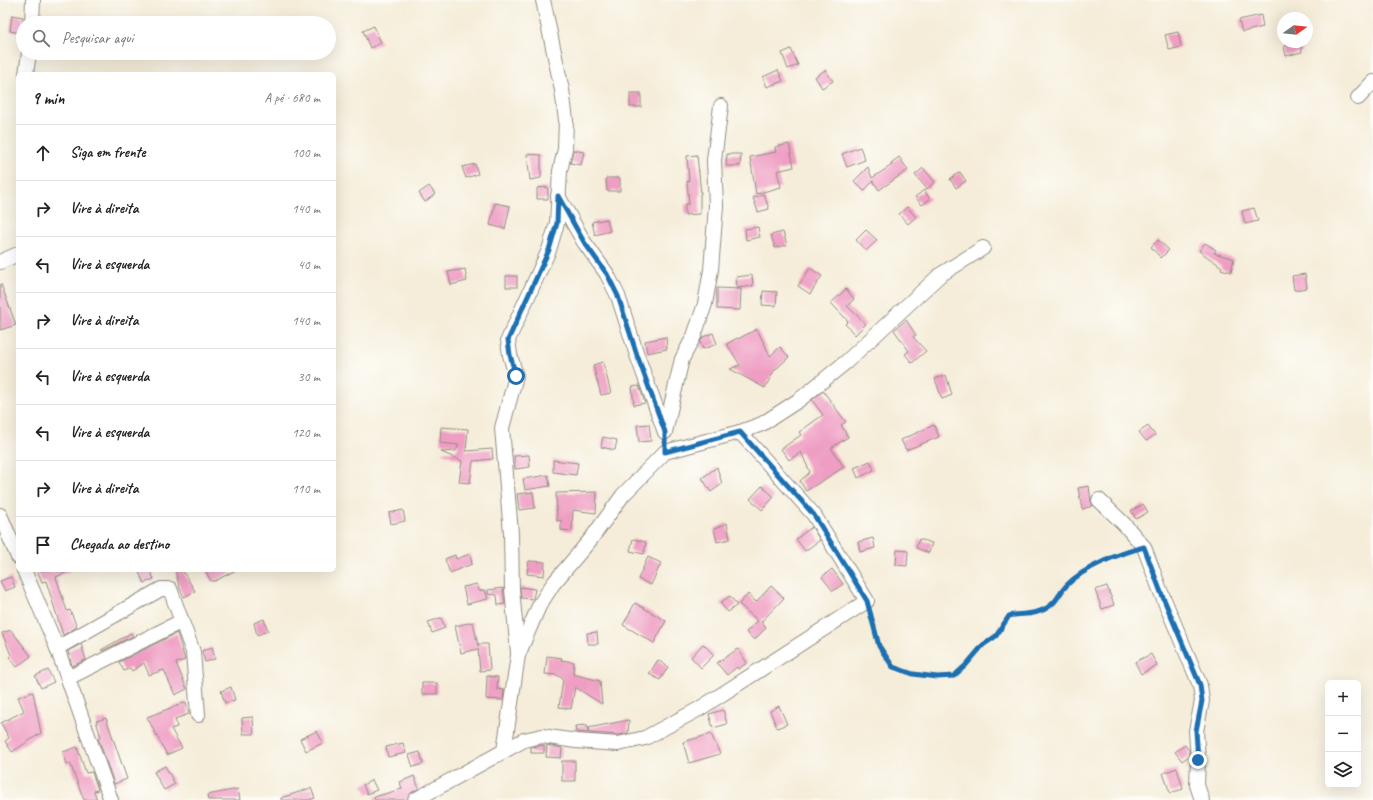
<!DOCTYPE html>
<html lang="pt">
<head>
<meta charset="utf-8">
<style>
	:root { --surface:#fff; --page:#f6f6f6; --text:#222; --muted:#767676; --line:#e0e0e0 }
	body { margin:0; font-family:Caveat,sans-serif; background:var(--page); color:var(--text) }
	.controls { position:absolute; right:12px; bottom:12px; display:grid; overflow:hidden; border-radius:6px; box-shadow:0 4px 16px #0002 }
	.controls button { width:36px; height:36px; display:grid; place-items:center; padding:0; border:0; border-bottom:1px solid var(--line); background:var(--surface); color:var(--text); font:20px sans-serif }
	.compass { position:absolute; left:1277px; top:12px; width:36px; height:36px; border-radius:50%; background:var(--surface); box-shadow:0 4px 16px #0002; rotate:75deg }
	.stop { position:absolute; width:12px; height:12px; margin:-9px; border:3px solid #1f6fb2; border-radius:50%; background:#fff }
	.stop.end { background:#1f6fb2; border-color:#fff; box-shadow:0 1px 4px #0008 }
	.list { margin:0; padding:0; list-style:none }
	h2 { display:flex; justify-content:space-between; align-items:center; height:52px; margin:0; padding:0 16px; font-size:17px }
	h2 small { font-size:13px; font-weight:400; color:var(--muted) }
	.list li { display:grid; grid-template-columns:26px 1fr auto; gap:12px; align-items:center; box-sizing:border-box; height:56px; padding:0 16px; border-top:1px solid var(--line) }
	.list b { display:block; font-size:15px; white-space:nowrap }
	.list em { font-size:13px; font-style:normal; color:var(--muted) }
	.icon { flex:none; width:22px; height:22px; fill:none; stroke:currentColor; stroke-width:2; stroke-linecap:round; stroke-linejoin:round }
	.map { position:relative; flex:none; width:1373px; height:800px; overflow:hidden }
	.search { position:absolute; background:var(--surface); box-shadow:0 4px 16px #0002; left:16px; top:16px; width:320px; height:44px; display:flex; align-items:center; gap:10px; box-sizing:border-box; padding:0 14px; border-radius:22px; color:var(--muted); font-size:15px }
	.panel { position:absolute; background:var(--surface); box-shadow:0 4px 16px #0002; left:16px; top:72px; width:320px; height:500px; border-radius:6px }
	.map>svg:first-child { display:block }
	.building { fill:#ef9dc3 }
	.lines { fill:none; stroke-linecap:round; stroke-linejoin:round }
	.minor-casing { stroke:#908c82; stroke-width:16 }
	.path { stroke:#908c82; stroke-width:2.5; stroke-dasharray:3 3; stroke-linecap:butt }
	.minor { stroke:#fff; stroke-width:14 }
	.route { stroke:#1f6fb2; stroke-width:5 }
</style>
</head>
<body>
<div class="map">
<svg width="1373" height="800" viewBox="0 0 1373 800">
	<rect width="100%" height="100%" fill="#fdfcf7"/>
	<filter id="ink" filterUnits="userSpaceOnUse"><feTurbulence type="fractalNoise" baseFrequency=".025" numOctaves="2"/><feDisplacementMap in="SourceGraphic" scale="8" xChannelSelector="R" yChannelSelector="G"/><feConvolveMatrix kernelMatrix="1 2 1 2 8 2 1 2 1" color-interpolation-filters="sRGB"/></filter>
	<filter id="wash" filterUnits="userSpaceOnUse"><feTurbulence type="fractalNoise" baseFrequency=".012" numOctaves="4" result="noise"/><feDisplacementMap in="SourceGraphic" scale="16" xChannelSelector="R" yChannelSelector="G"/><feGaussianBlur stdDeviation="0.9" result="paint"/><feColorMatrix in="noise" values="0 0 0 0 0 0 0 0 0 0 0 0 0 0 0 0 0 1.4 0 .05"/><feComposite in="paint" operator="in"/></filter>
	<g filter="url(#wash)">
		<rect width="100%" height="100%" fill="#f5edd9"/>
		<g id="blocks">
			<!-- building -->
			<g class="building">
				<polygon points="12,15 23,17 21,33 10,31"/>
				<polygon points="1261,15 1263,27 1242,32 1239,20"/>
				<polygon points="374,26 381,43 370,48 363,31"/>
				<polygon points="1178,32 1181,47 1169,50 1165,35"/>
				<polygon points="1300,42 1302,52 1286,56 1284,46"/>
				<polygon points="791,49 798,65 788,69 782,53"/>
				<polygon points="778,70 783,81 767,87 763,77"/>
				<polygon points="825,70 833,81 822,88 815,77"/>
				<rect x="630" y="93" width="11" height="14"/>
				<polygon points="789,144 794,167 777,171 781,187 756,194 750,157 776,152 775,147"/>
				<polygon points="860,147 865,160 847,167 842,154"/>
				<polygon points="573,150 584,152 581,165 570,163"/>
				<polygon points="527,154 541,155 541,178 530,180"/>
				<polygon points="727,154 741,154 740,166 726,166"/>
				<polygon points="697,155 701,194 700,194 700,214 685,215 685,204 689,204 687,181 689,181 687,156"/>
				<polygon points="899,157 908,170 879,190 873,181 864,191 854,181 868,167 872,178 892,165 891,163"/>
				<polygon points="475,164 478,174 466,178 462,167"/>
				<polygon points="923,168 935,182 927,189 915,175"/>
				<polygon points="960,172 966,181 956,188 950,179"/>
				<polygon points="606,178 620,178 620,191 607,191"/>
				<polygon points="429,186 435,194 425,202 419,193"/>
				<polygon points="548,187 548,199 537,199 537,188"/>
				<polygon points="924,190 930,199 922,205 915,197"/>
				<polygon points="764,194 769,209 758,212 753,198"/>
				<polygon points="495,203 510,206 505,229 490,225"/>
				<polygon points="907,207 916,217 908,224 899,214"/>
				<polygon points="1254,208 1258,221 1245,224 1242,211"/>
				<polygon points="607,219 610,231 595,235 592,222"/>
				<polygon points="758,227 760,237 746,240 745,229"/>
				<polygon points="866,230 877,240 866,251 856,240"/>
				<polygon points="783,232 787,245 775,248 771,235"/>
				<polygon points="1158,240 1169,250 1161,258 1151,247"/>
				<polygon points="1205,243 1216,250 1214,253 1234,259 1231,272 1221,269 1222,267 1199,251"/>
				<polygon points="810,268 822,276 810,294 798,286"/>
				<polygon points="465,269 467,281 451,285 448,272"/>
				<polygon points="1305,274 1307,288 1294,290 1292,276"/>
				<polygon points="752,275 753,286 737,288 736,277"/>
				<rect x="506" y="276" width="11" height="11"/>
				<polygon points="1,284 16,325 0,330 0,285"/>
				<polygon points="717,288 741,289 740,310 717,309"/>
				<polygon points="846,289 854,299 847,306 866,324 855,335 845,324 848,321 831,303"/>
				<polygon points="763,291 777,292 776,306 762,305"/>
				<polygon points="906,320 916,335 913,337 926,351 912,363 905,354 909,351 894,330"/>
				<polygon points="757,329 770,356 780,347 789,357 774,371 765,388 730,369 740,365 727,344 737,338 738,339"/>
				<polygon points="713,333 717,344 703,349 700,342 703,337"/>
				<polygon points="666,337 667,349 647,353 645,341"/>
				<polygon points="603,362 611,393 601,395 593,365"/>
				<polygon points="946,375 952,395 942,399 935,379"/>
				<polygon points="639,386 645,403 634,405 632,387"/>
				<polygon points="823,391 846,422 841,425 848,437 831,448 844,467 806,491 800,481 810,472 801,452 789,460 781,449 801,435 799,432 823,415 812,400"/>
				<polygon points="649,424 651,441 639,442 637,425"/>
				<polygon points="934,425 939,437 906,450 901,440"/>
				<polygon points="1148,426 1155,435 1146,441 1139,432"/>
				<polygon points="441,427 468,429 466,451 492,449 493,459 473,461 470,483 459,482 462,461 441,452 456,451 459,445 440,443"/>
				<polygon points="603,437 617,440 615,450 601,447"/>
				<polygon points="529,455 530,467 515,469 514,456"/>
				<polygon points="553,460 578,463 576,475 553,472"/>
				<polygon points="870,461 874,470 858,478 854,468"/>
				<polygon points="717,467 722,484 711,492 702,478"/>
				<polygon points="548,475 550,486 525,490 523,479"/>
				<polygon points="762,486 774,497 762,510 750,499"/>
				<polygon points="1089,486 1091,502 1093,506 1082,509 1078,488"/>
				<polygon points="533,492 535,508 519,510 517,494"/>
				<polygon points="597,492 596,513 573,510 572,531 561,530 561,520 557,521 556,493"/>
				<polygon points="1143,504 1148,512 1136,519 1131,511"/>
				<polygon points="403,510 405,521 391,524 389,513"/>
				<polygon points="727,523 730,539 717,542 714,529"/>
				<polygon points="812,527 820,540 805,551 796,539"/>
				<polygon points="873,538 875,548 860,552 858,542"/>
				<polygon points="633,539 646,542 644,554 630,551"/>
				<polygon points="919,539 932,543 929,553 916,548"/>
				<polygon points="897,550 908,551 907,566 896,565"/>
				<polygon points="470,554 472,564 450,573 445,559 455,555 456,559"/>
				<polygon points="648,557 661,563 651,585 638,579"/>
				<polygon points="529,561 545,562 544,576 527,574"/>
				<polygon points="832,569 843,584 833,591 822,577"/>
				<polygon points="37,570 72,570 56,577 67,611 70,610 77,627 63,635 46,581 42,582"/>
				<polygon points="138,570 150,570 154,579 144,583"/>
				<polygon points="175,570 182,570 195,591 184,597 180,589"/>
				<polygon points="205,570 236,570 215,581 211,581"/>
				<polygon points="11,577 15,587 5,591 0,581"/>
				<polygon points="477,584 479,591 485,590 488,599 467,604 463,587"/>
				<polygon points="771,586 784,598 761,622 766,628 754,640 746,632 758,621 739,604 748,594 756,602"/>
				<polygon points="1107,586 1114,605 1102,609 1095,590"/>
				<polygon points="520,587 535,589 533,599 521,598"/>
				<polygon points="503,588 505,604 498,605 497,595 488,594 488,590"/>
				<polygon points="730,596 737,605 728,612 720,603"/>
				<polygon points="635,603 666,621 654,643 623,625"/>
				<polygon points="441,618 445,628 432,633 428,622"/>
				<polygon points="264,619 268,631 257,635 254,623"/>
				<polygon points="473,622 478,646 478,644 488,644 490,670 480,671 478,649 461,653 455,626"/>
				<polygon points="11,630 31,656 17,667 9,657 11,655 2,633"/>
				<polygon points="597,632 598,644 588,644 587,633"/>
				<polygon points="131,633 133,636 102,651 101,650"/>
				<polygon points="177,633 185,660 176,663 187,689 175,695 164,670 149,675 144,663 132,671 130,668 124,671 119,662"/>
				<polygon points="81,644 86,660 72,666 68,651"/>
				<polygon points="703,644 714,655 701,668 691,657"/>
				<polygon points="212,647 215,659 205,662 202,651"/>
				<polygon points="738,649 747,663 738,669 737,667 727,675 717,663"/>
				<polygon points="1151,654 1157,665 1141,674 1135,662"/>
				<polygon points="547,656 562,658 561,660 574,662 573,674 600,681 602,704 575,687 571,709 559,707 563,679 557,675 545,674"/>
				<polygon points="658,660 668,667 660,680 649,674"/>
				<polygon points="48,670 54,682 41,688 35,676"/>
				<polygon points="487,676 498,677 497,689 504,690 503,700 486,699"/>
				<rect x="422" y="683" width="15" height="11"/>
				<polygon points="231,687 235,700 225,703 221,691"/>
				<polygon points="33,692 41,733 12,752 5,741 9,738 1,723 24,711 18,697"/>
				<polygon points="186,702 189,714 175,719 177,727 171,729 182,748 167,755 147,717"/>
				<polygon points="779,706 787,724 777,728 770,711"/>
				<polygon points="723,710 727,724 713,728 709,714"/>
				<polygon points="253,717 254,734 243,734 242,718"/>
				<polygon points="106,718 127,779 114,784 98,738 101,737 96,721"/>
				<polygon points="629,720 628,733 620,735 589,733 588,728"/>
				<polygon points="587,725 588,733 576,732 575,726"/>
				<polygon points="317,731 323,743 306,751 300,739"/>
				<polygon points="711,734 720,754 689,763 683,742"/>
				<polygon points="403,743 406,753 388,757 386,747"/>
				<polygon points="544,745 544,753 531,753 531,747"/>
				<polygon points="547,745 562,748 561,758 546,757"/>
				<polygon points="1185,745 1189,750 1189,756 1182,761 1175,752"/>
				<polygon points="77,747 86,773 92,772 98,790 94,791 97,800 84,800 70,763 67,765 63,752"/>
				<polygon points="420,752 423,764 413,767 409,755"/>
				<rect x="562" y="761" width="13" height="20"/>
				<polygon points="165,766 175,784 164,790 154,772"/>
				<polygon points="1177,768 1183,789 1170,793 1163,773"/>
				<polygon points="414,776 419,788 411,793 407,800 375,800 374,797 402,789 400,782"/>
				<polygon points="372,780 377,790 367,794 363,785"/>
				<polygon points="311,788 315,798 309,800 281,800 281,798"/>
				<polygon points="238,789 240,800 208,800 207,795"/>
			</g>
		</g>
	</g>
	<g filter="url(#ink)">
		<use href="#blocks" fill-opacity="0" stroke="#908c82" stroke-width="1"/>
		<g class="lines">
			<!-- minor casing -->
			<g class="minor-casing">
				<g id="minor">
					<polyline points="32,23 33,0"/>
					<polyline points="26,74 29,53"/>
					<polyline points="1358,98 1373,82"/>
					<polyline points="558,196 584,242 607,274 618,296 637,355 665,432"/>
					<polyline points="0,262 18,254"/>
					<polyline points="665,432 682,359 694,336 705,304 711,270 716,206 714,160 721,106"/>
					<polyline points="1099,500 1124,524 1144,547 1160,590 1200,685 1202,701 1196,731 1198,760 1197,785 1202,800"/>
					<polyline points="0,515 18,557"/>
					<polyline points="24,570 57,648 111,800"/>
					<polyline points="57,648 161,589 170,589 193,652 198,715"/>
					<polyline points="518,653 512,589 511,533 502,428 516,376 510,355 508,340 549,250 557,223 560,171 565,149 566,120 562,90 543,0"/>
					<polyline points="68,678 182,621"/>
					<polyline points="504,751 518,655 539,606 553,584 591,539 623,495 665,452 740,432 762,424 799,400 846,362 940,275 983,248"/>
					<polyline points="415,800 524,740 542,736 576,741 618,744 645,738 699,709 867,601 814,515 740,432"/>
				</g>
			</g>
			<!-- path -->
			<path class="path" d="M871 613 879 646 893 667 913 674 937 677 954 676 966 665 983 645 996 636 1009 616C1021 613 1034 616 1045 609 1060 601 1058 594 1068 584 1081 571 1112 556 1130 551"/>
			<!-- minor -->
			<use href="#minor" class="minor"/>
		</g>
	</g>
	<g class="lines" filter="url(#ink)">
		<!-- route -->
		<path class="route" d="M516 376 510 355 508 340 549 250 557 223 558 196 584 242 607 274 618 296 637 355 665 432V452L740 432 814 515 867 601 879 646 893 667 913 674 937 677 954 676 966 665 983 645 996 636 1009 616C1021 613 1033 616 1045 609 1058 602 1058 594 1067 585 1084 567 1121 553 1144 547L1160 590 1200 685 1202 701 1196 731 1198 760"/>
	</g>
</svg>
<div class="controls">
<button>+</button>
<button>−</button>
<button><svg class="icon" aria-label="layers" viewBox="0 0 24 24"><path d="M12 4l9 5-9 5-9-5zM3 14l9 5 9-5"/></svg></button>
</div>
<svg class="compass" viewBox="-18 -18 36 36"><path d="M0-13l5 13h-10z" fill="#e53935"/><path d="M0 13l5-13h-10z" fill="#767676"/></svg>
<div class="stop" style="left:516px;top:376px"></div>
<div class="stop end" style="left:1198px;top:760px"></div>
<div class="search"><svg class="icon" aria-label="search" viewBox="0 0 24 24"><circle cx="10" cy="10" r="6"/><path d="M15 15l6 6"/></svg>Pesquisar aqui</div>
<section class="panel">
<h2>9 min<small>A pé · 680 m</small></h2>
<ul class="list">
<li><svg class="icon" aria-label="ahead" viewBox="0 0 24 24"><path d="M12 20V5M6 11l6-6 6 6"/></svg><div><b>Siga em frente</b></div><em>100 m</em></li>
<li><svg class="icon" aria-label="right" viewBox="0 0 24 24"><path d="M7 20v-9h11M14 6l5 5-5 5"/></svg><div><b>Vire à direita</b></div><em>140 m</em></li>
<li><svg class="icon" aria-label="left" viewBox="0 0 24 24"><path d="M17 20v-9H6M10 6l-5 5 5 5"/></svg><div><b>Vire à esquerda</b></div><em>40 m</em></li>
<li><svg class="icon" aria-label="right" viewBox="0 0 24 24"><path d="M7 20v-9h11M14 6l5 5-5 5"/></svg><div><b>Vire à direita</b></div><em>140 m</em></li>
<li><svg class="icon" aria-label="left" viewBox="0 0 24 24"><path d="M17 20v-9H6M10 6l-5 5 5 5"/></svg><div><b>Vire à esquerda</b></div><em>30 m</em></li>
<li><svg class="icon" aria-label="left" viewBox="0 0 24 24"><path d="M17 20v-9H6M10 6l-5 5 5 5"/></svg><div><b>Vire à esquerda</b></div><em>120 m</em></li>
<li><svg class="icon" aria-label="right" viewBox="0 0 24 24"><path d="M7 20v-9h11M14 6l5 5-5 5"/></svg><div><b>Vire à direita</b></div><em>110 m</em></li>
<li><svg class="icon" aria-label="arrive" viewBox="0 0 24 24"><path d="M6 21V4h12l-3 4 3 4H6"/></svg><div><b>Chegada ao destino</b></div></li>
</ul>
</section>
</div>
</body>
</html>
